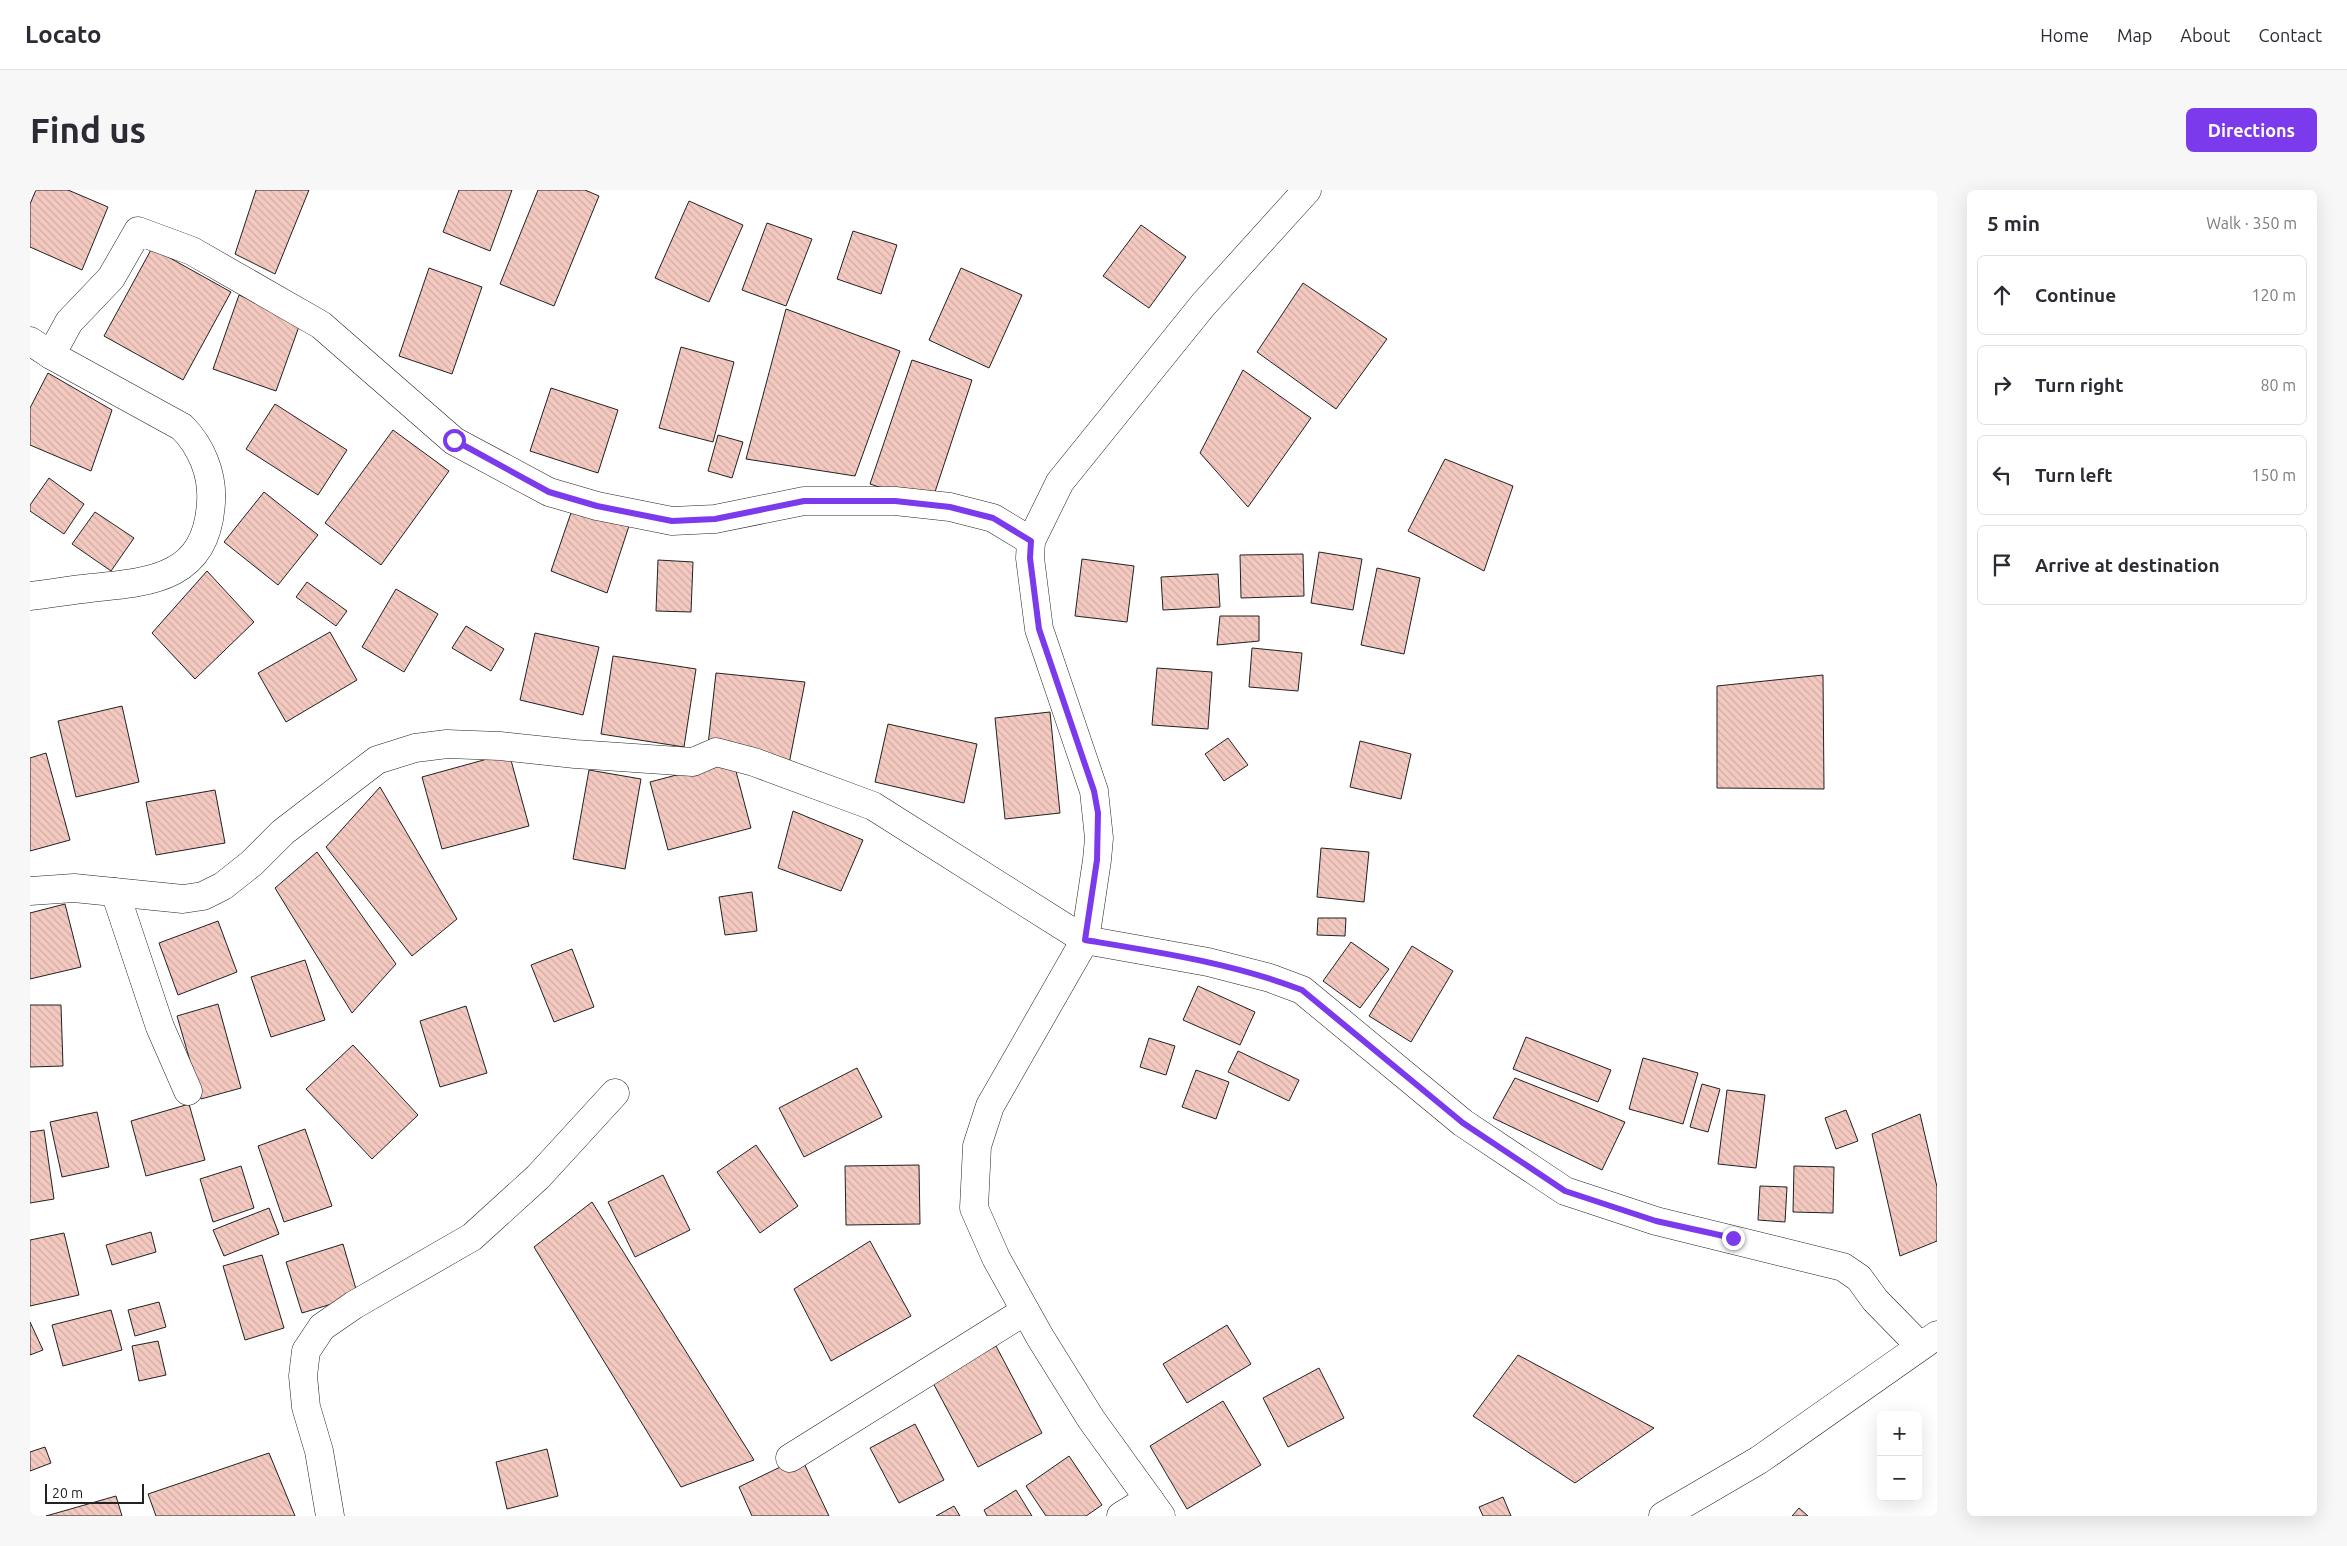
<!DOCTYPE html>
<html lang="en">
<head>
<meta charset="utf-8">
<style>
	:root { --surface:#fff; --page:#f7f7f7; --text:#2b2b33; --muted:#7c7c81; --line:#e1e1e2; --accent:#7c3aed }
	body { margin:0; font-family:Ubuntu,sans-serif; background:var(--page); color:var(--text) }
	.controls { position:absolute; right:15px; bottom:15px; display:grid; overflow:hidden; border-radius:8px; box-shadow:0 5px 20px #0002 }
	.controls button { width:45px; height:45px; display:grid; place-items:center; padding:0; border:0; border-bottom:1px solid var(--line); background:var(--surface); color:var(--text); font:25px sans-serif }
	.scale { position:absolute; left:15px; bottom:12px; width:99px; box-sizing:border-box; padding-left:5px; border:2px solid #222; border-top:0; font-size:14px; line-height:18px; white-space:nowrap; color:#222; -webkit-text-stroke:4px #fff; paint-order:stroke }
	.stop { position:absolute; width:15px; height:15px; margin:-11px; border:4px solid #7c3aed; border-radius:50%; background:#fff }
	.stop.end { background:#7c3aed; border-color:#fff; box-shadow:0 1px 5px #0008 }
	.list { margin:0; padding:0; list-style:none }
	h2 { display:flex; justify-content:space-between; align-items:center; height:65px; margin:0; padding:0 20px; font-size:21px }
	h2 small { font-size:16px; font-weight:400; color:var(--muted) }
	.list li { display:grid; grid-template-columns:32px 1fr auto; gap:15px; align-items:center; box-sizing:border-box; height:80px; margin:0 10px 10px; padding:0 10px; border:1px solid var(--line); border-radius:8px }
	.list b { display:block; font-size:19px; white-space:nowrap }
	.list em { font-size:16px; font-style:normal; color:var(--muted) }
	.icon { flex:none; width:28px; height:28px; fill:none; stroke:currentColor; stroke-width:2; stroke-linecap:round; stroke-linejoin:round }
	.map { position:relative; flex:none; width:1907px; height:1326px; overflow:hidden; border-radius:8px }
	header { display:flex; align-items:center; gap:30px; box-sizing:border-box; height:70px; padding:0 25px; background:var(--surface); border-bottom:1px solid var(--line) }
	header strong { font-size:24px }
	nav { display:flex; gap:28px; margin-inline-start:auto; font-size:18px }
	.intro { display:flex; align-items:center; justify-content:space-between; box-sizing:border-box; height:120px; padding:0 30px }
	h1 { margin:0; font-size:35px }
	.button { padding:12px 22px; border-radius:8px; background:var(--accent); color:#fff; font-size:18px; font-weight:700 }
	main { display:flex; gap:30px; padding:0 30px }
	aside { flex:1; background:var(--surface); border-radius:8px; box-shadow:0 5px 20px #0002 }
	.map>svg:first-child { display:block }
	.building { fill:url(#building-back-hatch); stroke:#222 }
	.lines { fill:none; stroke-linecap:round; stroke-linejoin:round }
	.minor-casing { stroke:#222; stroke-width:29 }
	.tertiary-casing { stroke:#222; stroke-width:29 }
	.secondary-casing { stroke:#222; stroke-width:29 }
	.minor { stroke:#fff; stroke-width:28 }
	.tertiary { stroke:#fff; stroke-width:28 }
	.secondary { stroke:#fff; stroke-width:28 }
	.route { stroke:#7c3aed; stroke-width:6 }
</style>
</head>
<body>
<header>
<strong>Locato</strong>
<nav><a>Home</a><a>Map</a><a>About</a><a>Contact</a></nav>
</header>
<div class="intro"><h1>Find us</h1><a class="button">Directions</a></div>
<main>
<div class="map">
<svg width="1907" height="1326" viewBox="0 0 1907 1326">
	<defs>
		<pattern id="building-back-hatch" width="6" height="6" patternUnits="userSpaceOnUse" patternTransform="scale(1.25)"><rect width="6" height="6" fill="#f3c9c0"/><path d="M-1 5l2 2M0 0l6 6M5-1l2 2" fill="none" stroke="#d0aca5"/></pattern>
	</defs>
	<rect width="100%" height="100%" fill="#fff"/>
	<!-- building -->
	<g class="building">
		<polygon points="6,0 38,0 78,17 52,80 0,57 0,14"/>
		<polygon points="226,0 279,0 245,84 205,64"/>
		<polygon points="429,0 482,0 460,61 413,42"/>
		<polygon points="508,0 555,0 569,6 524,116 470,94"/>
		<polygon points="659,11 713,35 679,112 625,88"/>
		<polygon points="737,33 782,49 756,116 712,100"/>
		<polygon points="1111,35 1156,67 1119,118 1073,86"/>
		<polygon points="823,41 867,55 851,104 807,89"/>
		<polygon points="122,58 201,102 153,190 74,146"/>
		<polygon points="399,78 452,97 422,184 369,166"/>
		<polygon points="931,78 992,105 959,178 899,150"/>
		<polygon points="1273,93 1357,149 1306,219 1227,162"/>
		<polygon points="209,105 272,128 246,201 183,179"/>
		<polygon points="756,119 870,161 825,286 716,269"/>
		<polygon points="651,157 704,172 683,252 629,238"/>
		<polygon points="882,170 942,190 901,314 840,294"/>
		<polygon points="1213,180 1281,228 1218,317 1170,263"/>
		<polygon points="18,183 82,220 61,281 0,255 0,218"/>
		<polygon points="521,198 588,220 568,283 500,261"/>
		<polygon points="245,214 317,260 288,305 216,259"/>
		<polygon points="363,240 419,281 351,375 295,333"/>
		<polygon points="688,245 713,252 702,288 678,281"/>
		<polygon points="1415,269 1483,296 1454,381 1378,341"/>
		<polygon points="19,288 54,314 34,344 0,321 0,315"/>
		<polygon points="234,302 288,345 248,395 194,352"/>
		<polygon points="543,317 600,333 577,403 521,381"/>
		<polygon points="65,322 104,348 81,381 42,354"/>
		<polygon points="1289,362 1332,369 1323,420 1281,413"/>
		<polygon points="1273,364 1274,406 1211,408 1210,365"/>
		<polygon points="1052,369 1104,376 1097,432 1045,426"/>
		<polygon points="628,370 663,372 661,422 626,421"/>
		<polygon points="1347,378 1390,388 1374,464 1331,455"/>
		<polygon points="177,381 224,432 165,489 122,443"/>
		<polygon points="1188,384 1190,417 1133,420 1131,387"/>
		<polygon points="277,392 317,421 306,436 266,407"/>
		<polygon points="366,399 408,424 374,482 332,457"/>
		<polygon points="1190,426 1229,426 1229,451 1187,455"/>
		<polygon points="436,436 474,459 461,481 422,458"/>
		<polygon points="300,442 327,490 256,532 228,483"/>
		<polygon points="505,443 569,457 553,525 490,510"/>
		<polygon points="1222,458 1272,463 1268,501 1219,497"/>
		<polygon points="583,466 666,479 654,557 571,544"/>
		<polygon points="1127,478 1182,482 1178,539 1122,535"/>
		<polygon points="686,483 775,492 759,574 678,555"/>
		<polygon points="1793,485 1794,599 1687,598 1687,496"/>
		<polygon points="92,516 109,592 46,607 28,531"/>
		<polygon points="1020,522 1030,623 975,629 965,528"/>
		<polygon points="858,534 947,554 934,613 845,592"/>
		<polygon points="1198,548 1218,575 1194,591 1175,564"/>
		<polygon points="1330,551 1381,564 1371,609 1320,597"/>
		<polygon points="16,563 40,650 0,661 0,568"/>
		<polygon points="479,563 499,636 412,659 392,587"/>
		<polygon points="703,570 721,638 638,660 620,592"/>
		<polygon points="559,580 611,589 595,679 543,669"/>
		<polygon points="350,597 427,729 382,766 296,657"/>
		<polygon points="185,600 195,653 126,665 116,612"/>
		<polygon points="763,621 833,650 811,701 748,678"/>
		<polygon points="1291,658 1339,662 1334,712 1287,707"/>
		<polygon points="287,662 366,774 322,823 245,698"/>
		<polygon points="722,702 727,741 695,745 689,707"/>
		<polygon points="35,714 51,777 0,789 0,723"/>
		<polygon points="1288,728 1316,728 1315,746 1287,745"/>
		<polygon points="188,731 207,782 148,805 129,753"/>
		<polygon points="1321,752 1359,779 1330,818 1293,791"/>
		<polygon points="1382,756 1423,781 1381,852 1339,826"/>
		<polygon points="542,759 564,817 524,832 501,775"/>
		<polygon points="275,770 295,830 241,847 221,787"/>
		<polygon points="1168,796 1225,822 1210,855 1153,830"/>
		<polygon points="188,814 211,898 171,909 147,826"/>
		<polygon points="0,815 31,815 33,876 0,877"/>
		<polygon points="436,816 457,883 410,897 390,831"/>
		<polygon points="1496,847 1581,880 1568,912 1483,879"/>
		<polygon points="1119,848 1145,856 1136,885 1110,877"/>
		<polygon points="323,855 388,925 342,969 276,899"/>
		<polygon points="1208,861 1269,890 1259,911 1198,882"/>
		<polygon points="1613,868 1668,883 1653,934 1599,919"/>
		<polygon points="827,878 852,927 774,967 749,918"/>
		<polygon points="1166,880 1199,892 1186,929 1152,917"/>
		<polygon points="1485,888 1595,932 1572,980 1463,928"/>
		<polygon points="1672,894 1690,899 1678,942 1660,937"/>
		<polygon points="1697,900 1735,905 1726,978 1688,974"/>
		<polygon points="159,914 175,970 116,986 101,931"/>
		<polygon points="1816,920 1828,951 1806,959 1795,928"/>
		<polygon points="67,922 79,977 32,987 20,932"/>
		<polygon points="1890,924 1907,997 1907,1051 1870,1066 1842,944"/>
		<polygon points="275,939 302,1016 254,1032 228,956"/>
		<polygon points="14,940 24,1009 0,1013 0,942"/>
		<polygon points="726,955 768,1016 730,1043 687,982"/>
		<polygon points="889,975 890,1034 816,1035 815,976"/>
		<polygon points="211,976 224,1018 183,1032 170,989"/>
		<polygon points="1764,976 1804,977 1803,1023 1763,1022"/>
		<polygon points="633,985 660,1040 605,1067 578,1012"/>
		<polygon points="1730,996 1757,997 1755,1032 1728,1030"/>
		<polygon points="562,1012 724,1270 651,1297 504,1057"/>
		<polygon points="239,1018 249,1044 194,1066 183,1040"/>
		<polygon points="121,1042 126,1062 82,1075 76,1055"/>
		<polygon points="34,1043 49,1105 0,1116 0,1050"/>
		<polygon points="840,1051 881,1126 801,1171 764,1099"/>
		<polygon points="313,1054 328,1106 272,1123 256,1072"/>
		<polygon points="232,1065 254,1138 215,1150 193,1076"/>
		<polygon points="129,1112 136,1137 105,1146 98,1120"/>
		<polygon points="81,1120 92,1160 33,1176 22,1135"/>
		<polygon points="0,1132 13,1160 0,1165"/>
		<polygon points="1197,1135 1221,1174 1157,1213 1133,1174"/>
		<polygon points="128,1151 136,1185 109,1191 102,1156"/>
		<polygon points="966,1156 1012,1243 948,1277 902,1191"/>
		<polygon points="1488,1165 1624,1238 1545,1293 1443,1226"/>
		<polygon points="1289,1178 1314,1228 1258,1257 1233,1208"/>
		<polygon points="1193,1211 1231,1275 1157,1319 1120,1256"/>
		<polygon points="885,1234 914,1290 869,1313 840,1258"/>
		<polygon points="15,1257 21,1273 0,1281 0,1262"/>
		<polygon points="517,1259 528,1306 477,1319 466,1272"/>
		<polygon points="239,1263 265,1326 126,1326 118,1304"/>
		<polygon points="1039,1266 1072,1315 1056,1326 1016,1326 996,1296"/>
		<polygon points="771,1267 799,1326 722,1326 709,1297"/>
		<polygon points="986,1300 1002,1326 957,1326 954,1320"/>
		<polygon points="86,1306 92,1326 16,1326"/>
		<polygon points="1473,1307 1481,1326 1453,1326 1449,1317"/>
		<polygon points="924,1316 930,1326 906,1326"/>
		<polygon points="1769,1318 1778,1326 1762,1326"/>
	</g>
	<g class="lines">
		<!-- minor casing -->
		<g class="minor-casing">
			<g id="minor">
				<path d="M0 151 21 165 152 237C171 256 183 284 181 312 177 388 122 392 61 398 40 400 20 404 0 406"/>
				<polyline points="21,165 39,132 81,88 108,41 162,61 291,135 424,251 519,302 567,316 642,331 685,329 774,311 865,311 920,317 963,328 1001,351"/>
				<polyline points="0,701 44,698 153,709 173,706 193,696 222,673 253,642 347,570 385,558 417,554 470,556 545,564 663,572 686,562 724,572 843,616 1055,750 1178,772 1240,788 1272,800 1433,933 1535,1001 1626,1031 1813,1077 1829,1088 1845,1110 1890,1156"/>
				<polyline points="85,702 130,837 158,901"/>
				<polyline points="760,1268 995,1121"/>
				<polyline points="300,1326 289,1261 276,1217 273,1186 276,1161 292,1137 324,1115 442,1047 508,987 585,903"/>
				<polyline points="1091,1326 1119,1309"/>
			</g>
		</g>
		<!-- tertiary casing -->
		<g class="tertiary-casing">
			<polyline id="tertiary" points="1131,1326 1061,1229 1010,1147 966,1068 944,1018 947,956 960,916 1055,750 1067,670 1069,648 1064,601 1009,439 1000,368 1001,351 1030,292 1173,115 1277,0"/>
		</g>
		<!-- secondary casing -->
		<g class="secondary-casing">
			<polyline id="secondary" points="1633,1326 1729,1270 1907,1145"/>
		</g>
		<!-- minor -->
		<use href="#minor" class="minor"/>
		<!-- tertiary -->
		<use href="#tertiary" class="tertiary"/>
		<!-- secondary -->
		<use href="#secondary" class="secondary"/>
	</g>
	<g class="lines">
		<!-- route -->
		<path class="route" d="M424 250 519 302 567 316 642 331 685 329 774 311H865L920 317 963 328 1001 351 1000 368 1009 439 1064 601 1068 623 1067 670 1055 750C1128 762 1202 773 1272 800L1433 933 1535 1001 1626 1031 1703 1048"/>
	</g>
</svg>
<div class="controls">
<button>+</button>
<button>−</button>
</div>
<div class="scale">20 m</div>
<div class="stop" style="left:424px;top:250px"></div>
<div class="stop end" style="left:1703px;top:1048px"></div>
</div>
<aside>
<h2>5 min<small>Walk · 350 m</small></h2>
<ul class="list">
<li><svg class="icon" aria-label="ahead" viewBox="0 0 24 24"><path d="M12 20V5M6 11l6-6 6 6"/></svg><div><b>Continue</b></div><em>120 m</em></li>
<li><svg class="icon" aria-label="right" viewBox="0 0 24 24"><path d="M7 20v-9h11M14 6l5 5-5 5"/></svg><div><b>Turn right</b></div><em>80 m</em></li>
<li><svg class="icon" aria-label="left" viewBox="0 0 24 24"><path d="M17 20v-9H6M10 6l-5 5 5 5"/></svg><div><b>Turn left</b></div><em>150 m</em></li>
<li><svg class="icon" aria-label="arrive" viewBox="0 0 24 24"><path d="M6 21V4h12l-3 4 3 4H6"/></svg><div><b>Arrive at destination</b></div></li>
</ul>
</aside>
</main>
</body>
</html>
